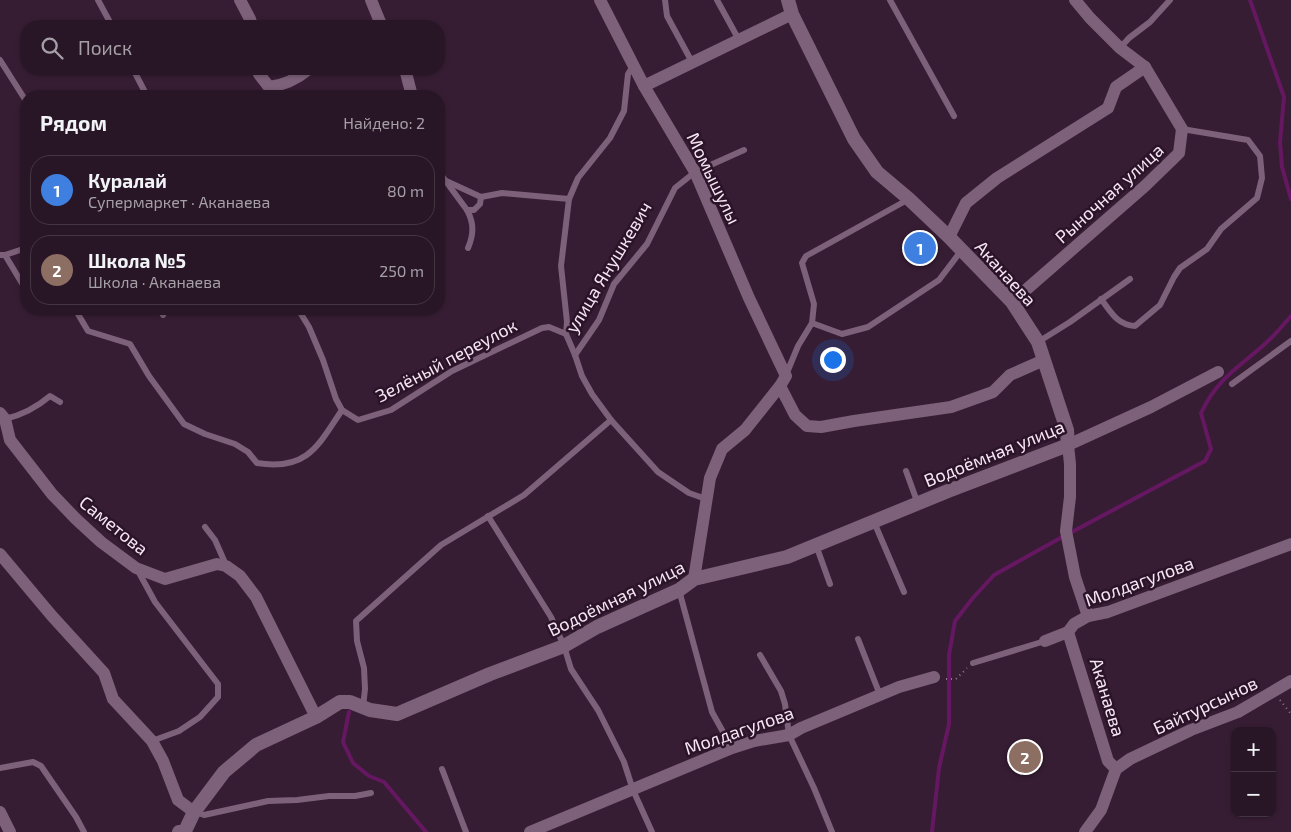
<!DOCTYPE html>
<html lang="ru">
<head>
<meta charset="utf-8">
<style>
	:root { --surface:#281626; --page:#301f2e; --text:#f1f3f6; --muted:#a59fa7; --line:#443543; --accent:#8c9099 }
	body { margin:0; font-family:"Exo 2",sans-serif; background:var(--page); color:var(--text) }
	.controls { position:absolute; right:15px; bottom:15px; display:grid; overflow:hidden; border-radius:10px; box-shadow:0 1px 4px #0004 }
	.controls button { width:45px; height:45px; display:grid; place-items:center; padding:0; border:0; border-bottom:1px solid var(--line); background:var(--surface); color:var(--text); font:25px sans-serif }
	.you { position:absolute; left:832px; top:359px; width:18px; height:18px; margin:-12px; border:4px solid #fff; border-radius:50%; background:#1a73e8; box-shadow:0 0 0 8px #1a73e833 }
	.badge { display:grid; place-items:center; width:32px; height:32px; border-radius:50%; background:var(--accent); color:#fff; font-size:16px; font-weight:700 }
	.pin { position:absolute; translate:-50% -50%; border:2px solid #fff; box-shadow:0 1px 5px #0006 }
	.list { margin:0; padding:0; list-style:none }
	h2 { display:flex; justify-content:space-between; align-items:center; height:65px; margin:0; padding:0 20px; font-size:21px }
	h2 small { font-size:16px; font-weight:400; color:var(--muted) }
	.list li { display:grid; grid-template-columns:32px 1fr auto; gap:15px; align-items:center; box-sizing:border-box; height:70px; margin:0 10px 10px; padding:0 10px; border:1px solid var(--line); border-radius:20px }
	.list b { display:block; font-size:19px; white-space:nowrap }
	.list p { margin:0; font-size:16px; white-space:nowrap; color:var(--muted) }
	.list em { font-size:16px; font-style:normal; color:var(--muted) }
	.icon { flex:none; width:28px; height:28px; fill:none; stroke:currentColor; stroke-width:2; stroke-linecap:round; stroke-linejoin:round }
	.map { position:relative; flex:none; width:1291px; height:832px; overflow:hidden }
	.search { position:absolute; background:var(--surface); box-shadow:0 1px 4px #0004; left:20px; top:20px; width:425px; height:55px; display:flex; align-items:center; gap:12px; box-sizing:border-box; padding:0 18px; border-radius:20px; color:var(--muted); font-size:19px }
	.panel { position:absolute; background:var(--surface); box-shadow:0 1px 4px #0004; left:20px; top:90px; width:425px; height:225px; border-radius:20px }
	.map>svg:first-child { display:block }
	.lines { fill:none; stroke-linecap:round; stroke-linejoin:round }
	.stream { stroke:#651861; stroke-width:4 }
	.path { stroke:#8e788b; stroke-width:2; stroke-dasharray:1 4; stroke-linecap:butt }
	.service { stroke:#7d6079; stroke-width:6 }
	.minor { stroke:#7d6079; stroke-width:12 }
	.tertiary { stroke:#7d6079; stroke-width:14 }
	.labels { text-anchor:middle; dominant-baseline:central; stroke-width:5; stroke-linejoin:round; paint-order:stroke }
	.street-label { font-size:18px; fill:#f6e5f3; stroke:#2b1429 }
</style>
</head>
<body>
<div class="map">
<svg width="1291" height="832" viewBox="0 0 1291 832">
	<rect width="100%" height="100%" fill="#361d33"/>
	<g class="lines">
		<!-- stream -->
		<g class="stream">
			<polyline points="1250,0 1284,97 1280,142 1282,167 1291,199"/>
			<path d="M1070 533 1205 461 1211 449 1201 413C1218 377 1240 367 1267 342 1276 334 1283 325 1291 316"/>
			<polyline points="349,712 343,742 353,763 369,776 384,782 426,832"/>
			<polyline points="932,832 939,768 949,724 949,655 955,621 972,599 994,575 1064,536"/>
		</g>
		<!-- path -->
		<g class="path">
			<polyline points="946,679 956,679 967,668"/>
			<polyline points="1280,700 1291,714"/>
		</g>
		<!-- service -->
		<g class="service">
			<polyline points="98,0 112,26"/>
			<polyline points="665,0 667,16 692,62"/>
			<polyline points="717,0 739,40"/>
			<polyline points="890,0 954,116"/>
			<polyline points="1120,48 1129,38 1150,22 1170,0"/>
			<polyline points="0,60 26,101"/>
			<polyline points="633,66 628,74 624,111 610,138 578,178 569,199 561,266 567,322 566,334 575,355 582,376 592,394 611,420 658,472 689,493 706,499"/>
			<polyline points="133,69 147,96"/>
			<polyline points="439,172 467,210 474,210 480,204 481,197"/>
			<polyline points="444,180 481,197 502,193 569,199"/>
			<path d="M467 210C474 223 474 234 468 248"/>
			<polyline points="0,255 5,255 26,290"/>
			<polyline points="5,255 26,248"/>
			<path d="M1101 299C1111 312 1117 325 1135 326L1160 305 1174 277 1180 268 1207 249 1221 229 1257 198 1262 178 1260 156 1248 140 1182 129"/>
			<path d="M75 309 88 331 130 344 149 376 184 424 205 434 235 444 248 452 257 463C307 471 318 446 342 410"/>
			<polyline points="160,309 163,315"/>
			<polyline points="298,309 309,327 323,360 336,399 342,410 358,420 391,410 452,371 542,328 549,327 566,334"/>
			<polyline points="812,323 842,334 868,327 939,280 961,251"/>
			<polyline points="1038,342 1070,322 1130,279"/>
			<polyline points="575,355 599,320 614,284 647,244 675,188 695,172 744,150"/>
			<polyline points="786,375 798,346 812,323 814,304 802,263 806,256 909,199"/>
			<polyline points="1232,384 1291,341"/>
			<path d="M5 419C22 415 36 408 50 396L60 402"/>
			<polyline points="906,471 918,504"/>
			<polyline points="488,516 551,617 564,646 571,669 598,710 624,762 633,790 652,832"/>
			<polyline points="874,522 904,592"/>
			<polyline points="205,527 215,540 226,565"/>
			<polyline points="816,545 830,584"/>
			<polyline points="137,569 155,602 218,684 218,697 200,717 179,731 152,741"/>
			<polyline points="679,590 712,712 732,748"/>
			<polyline points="858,639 880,695"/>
			<polyline points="760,655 781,691 785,704 789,735 814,788 832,832"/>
			<polyline points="973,663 1045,641"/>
			<polyline points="363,707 365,689 364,668 357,641 356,621 441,545 524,495 611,420"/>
			<polyline points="0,768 33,762 41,766 76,817 84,832"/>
			<polyline points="442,769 466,832"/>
			<polyline points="195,812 204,815 268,801 297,800 329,796 355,796 371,793"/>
		</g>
		<!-- minor -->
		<g class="minor">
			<polyline points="240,0 250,19 252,26"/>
			<polyline points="371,0 380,22 383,26"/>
			<polyline points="600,0 644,86 695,172 749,298 786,376 780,386 745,430 722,449 710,478 694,579"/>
			<path d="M257 69 259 74 269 87C285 85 297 79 309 69"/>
			<polyline points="405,69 412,96"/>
			<polyline points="644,86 792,14"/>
			<polyline points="949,237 966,203 997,178 1108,108 1116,87 1145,67"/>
			<polyline points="1012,302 1145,186 1179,153 1182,129 1145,67 1120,48 1090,18 1075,0"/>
			<polyline points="780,386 795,415 807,426 821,427 854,421 951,407 993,392 1010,375 1044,360"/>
			<polyline points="0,413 5,419 10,440 52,494 76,519 101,542 136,568 165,579 217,564 226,566 240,576 256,597 316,717"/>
			<polyline points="0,554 52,616 104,673 113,699 152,741 163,761 178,800 194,812"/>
			<polyline points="1088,616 1075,577 1066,531 1070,497 1070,464 1068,445 1151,407 1218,372"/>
			<polyline points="1068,632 1108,761 1116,769"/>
			<polyline points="1045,641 1068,632 1074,624 1088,616 1108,612 1291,544"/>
			<polyline points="0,812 10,832"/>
			<polyline points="530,832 732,748 754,741 789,735 801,728 899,687 934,677"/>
			<polyline points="1085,832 1101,810 1116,769 1130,759 1191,730 1238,712 1291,681"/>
		</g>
		<!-- tertiary -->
		<polyline class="tertiary" points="179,832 185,831 194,812 224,772 256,745 316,717 340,702 350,702 370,710 397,714 490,674 564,646 597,627 679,590 694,579 787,557 948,491 1068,445 1067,430 1038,342 1012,302 949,237 909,199 877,172 854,139 792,14 788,0"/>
	</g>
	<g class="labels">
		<!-- street labels -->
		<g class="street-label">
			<text transform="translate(714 178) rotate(64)">Момышулы</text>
			<text transform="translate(1109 193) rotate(-42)">Рыночная улица</text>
			<text transform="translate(608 267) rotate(-59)">улица Янушкевич</text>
			<text transform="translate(1006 273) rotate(48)">Аканаева</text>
			<text transform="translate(446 360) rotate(-28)">Зелёный переулок</text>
			<text transform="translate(994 453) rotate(-22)">Водоёмная улица</text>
			<text transform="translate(114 525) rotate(39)">Саметова</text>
			<text transform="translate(1139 581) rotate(-20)">Молдагулова</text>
			<text transform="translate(616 598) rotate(-26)">Водоёмная улица</text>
			<text transform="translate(1108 697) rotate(73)">Аканаева</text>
			<text transform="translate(1205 705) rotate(-25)">Байтурсынов</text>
			<text transform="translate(739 730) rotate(-19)">Молдагулова</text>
		</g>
	</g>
</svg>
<div class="controls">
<button>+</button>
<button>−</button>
</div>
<div class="you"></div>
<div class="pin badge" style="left:920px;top:248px;background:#3f7fe0">1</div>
<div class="pin badge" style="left:1025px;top:757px;background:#8d6e63">2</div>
<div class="search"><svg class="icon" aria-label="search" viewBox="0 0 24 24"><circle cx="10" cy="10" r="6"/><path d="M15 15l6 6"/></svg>Поиск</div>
<section class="panel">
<h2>Рядом<small>Найдено: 2</small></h2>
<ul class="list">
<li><span class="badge" style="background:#3f7fe0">1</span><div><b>Куралай</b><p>Супермаркет · Аканаева</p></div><em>80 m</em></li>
<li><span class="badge" style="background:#8d6e63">2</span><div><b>Школа №5</b><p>Школа · Аканаева</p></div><em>250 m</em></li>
</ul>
</section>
</div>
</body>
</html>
